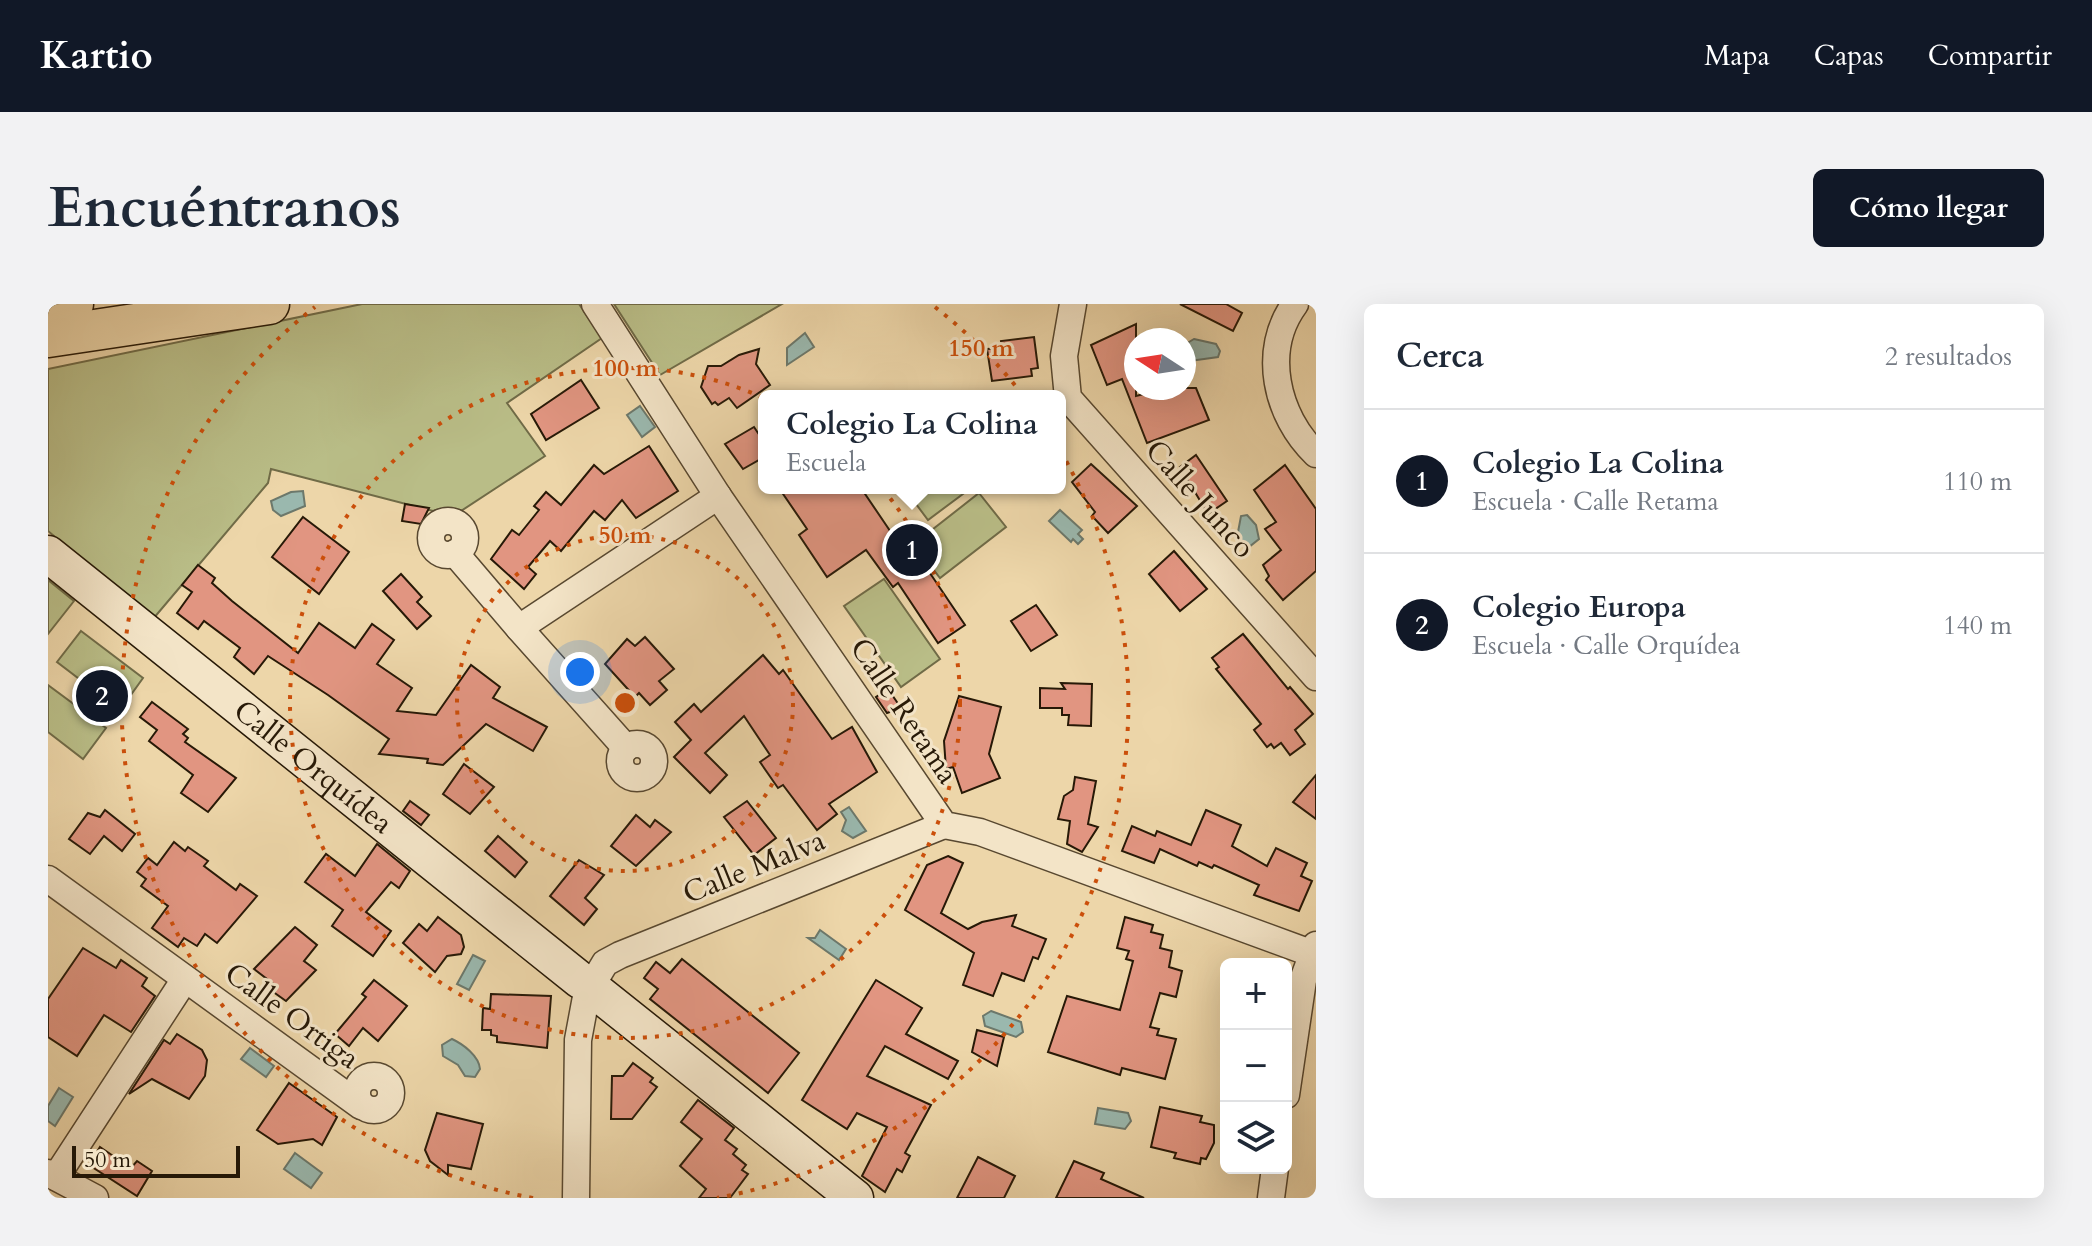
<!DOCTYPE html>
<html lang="es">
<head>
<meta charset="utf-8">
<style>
	:root { --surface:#fff; --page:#f2f2f3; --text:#1f2937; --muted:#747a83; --line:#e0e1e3; --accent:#111827 }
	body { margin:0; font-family:Cardo,serif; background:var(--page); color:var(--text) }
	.controls { position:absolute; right:24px; bottom:24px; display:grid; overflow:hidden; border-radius:12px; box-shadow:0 8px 32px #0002 }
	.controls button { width:72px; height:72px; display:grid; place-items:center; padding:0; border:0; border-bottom:2px solid var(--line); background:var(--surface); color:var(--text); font:40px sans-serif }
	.compass { position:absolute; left:1076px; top:24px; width:72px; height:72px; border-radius:50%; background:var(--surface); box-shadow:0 8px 32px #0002; rotate:282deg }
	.scale { position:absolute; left:24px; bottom:20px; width:168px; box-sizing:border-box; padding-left:8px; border:4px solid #271907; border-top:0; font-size:22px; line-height:28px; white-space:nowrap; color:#271907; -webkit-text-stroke:6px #f3e4c7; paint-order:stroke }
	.you { position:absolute; left:532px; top:368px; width:28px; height:28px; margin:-20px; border:6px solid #fff; border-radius:50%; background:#1a73e8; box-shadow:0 0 0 12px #1a73e833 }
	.badge { display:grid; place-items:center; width:52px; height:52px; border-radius:50%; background:var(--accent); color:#fff; font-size:26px; font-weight:700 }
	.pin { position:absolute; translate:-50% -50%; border:4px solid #fff; box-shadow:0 2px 8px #0006 }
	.popup { position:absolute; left:710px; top:86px; width:308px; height:104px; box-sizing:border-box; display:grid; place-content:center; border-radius:12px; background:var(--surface); filter:drop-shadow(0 2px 6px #0005); font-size:26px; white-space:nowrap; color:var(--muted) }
	.popup b { font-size:30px; color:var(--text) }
	.popup::after { content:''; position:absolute; left:50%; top:100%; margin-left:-16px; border:16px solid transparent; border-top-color:var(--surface) }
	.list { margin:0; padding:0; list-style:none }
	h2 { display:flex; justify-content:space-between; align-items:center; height:104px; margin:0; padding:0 32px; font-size:34px }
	h2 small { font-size:26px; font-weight:400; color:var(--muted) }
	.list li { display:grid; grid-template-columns:52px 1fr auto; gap:24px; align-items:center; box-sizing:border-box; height:144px; padding:0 32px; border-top:2px solid var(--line) }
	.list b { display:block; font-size:30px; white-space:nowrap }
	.list p { margin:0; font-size:26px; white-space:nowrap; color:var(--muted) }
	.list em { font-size:26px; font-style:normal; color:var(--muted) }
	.icon { flex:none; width:44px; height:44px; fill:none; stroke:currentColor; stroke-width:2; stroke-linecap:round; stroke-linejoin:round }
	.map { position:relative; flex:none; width:1268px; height:894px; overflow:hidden; border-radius:12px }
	header { display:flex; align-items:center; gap:48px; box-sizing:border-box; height:112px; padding:0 40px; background:var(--accent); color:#fff }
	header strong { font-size:38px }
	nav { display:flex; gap:44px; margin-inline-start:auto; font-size:28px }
	.intro { display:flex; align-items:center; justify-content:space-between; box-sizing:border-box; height:192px; padding:0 48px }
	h1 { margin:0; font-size:56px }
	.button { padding:20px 36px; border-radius:12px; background:var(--accent); color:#fff; font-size:28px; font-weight:700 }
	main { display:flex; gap:48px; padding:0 48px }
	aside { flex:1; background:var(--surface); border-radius:12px; box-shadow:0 8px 32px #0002 }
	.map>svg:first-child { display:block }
	.green { fill:#b9bd87; stroke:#706b47; stroke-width:2 }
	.water { fill:#9ab8ae; stroke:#6c786b; stroke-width:2 }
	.building { fill:#e19581; stroke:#271907; stroke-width:2 }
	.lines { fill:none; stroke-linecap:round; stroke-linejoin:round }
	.street-casing { stroke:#584830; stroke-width:29 }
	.secondary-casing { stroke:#271907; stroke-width:39 }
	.primary-casing { stroke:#271907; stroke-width:43 }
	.street { stroke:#f3e4c7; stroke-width:26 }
	.secondary { stroke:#f3e4c7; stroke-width:36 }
	.primary { stroke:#edd6a9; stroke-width:40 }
	.ring { fill:none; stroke:#cb4f0b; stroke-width:4; stroke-dasharray:4 8 }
	.labels { text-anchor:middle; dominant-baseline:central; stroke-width:6; stroke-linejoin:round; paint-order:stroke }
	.street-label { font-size:30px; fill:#271907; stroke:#f3e4c7 }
	.centre { fill:#cb4f0b; stroke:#f3e4c7; stroke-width:4 }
	.ring-label { font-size:24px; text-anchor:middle; font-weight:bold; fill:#cb4f0b; stroke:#f3e4c7; stroke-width:6; stroke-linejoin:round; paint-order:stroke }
</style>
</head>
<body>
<header>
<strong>Kartio</strong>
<nav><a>Mapa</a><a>Capas</a><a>Compartir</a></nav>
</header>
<div class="intro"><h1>Encuéntranos</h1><a class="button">Cómo llegar</a></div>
<main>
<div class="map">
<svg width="1268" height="894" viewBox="0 0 1268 894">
	<rect width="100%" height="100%" fill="#edd6a9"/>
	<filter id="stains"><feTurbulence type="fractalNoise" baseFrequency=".0025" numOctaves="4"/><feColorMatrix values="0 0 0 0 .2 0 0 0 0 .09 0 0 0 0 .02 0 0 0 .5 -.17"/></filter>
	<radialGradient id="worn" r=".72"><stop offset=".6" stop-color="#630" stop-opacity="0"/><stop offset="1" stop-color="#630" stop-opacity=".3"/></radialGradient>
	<!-- green -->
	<g class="green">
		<polygon points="314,0 531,0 554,34 459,99 497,152 413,207 398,204 385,207 223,165 220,179 105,315 0,227 0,65"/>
		<polygon points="566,0 734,0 612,71"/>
		<polygon points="856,184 923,184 880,216"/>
		<polygon points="931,189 958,223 892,274 866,240"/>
		<polygon points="836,275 892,355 853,383 796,302"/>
		<polygon points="0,276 26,297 0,330"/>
		<polygon points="33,327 95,374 72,406 9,358"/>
		<polygon points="0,381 58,424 35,455 0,428"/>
	</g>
	<!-- water -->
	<g class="water">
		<polygon points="757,29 766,43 739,61 739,44"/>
		<polygon points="1146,35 1168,40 1172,47 1170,53 1142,57 1136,51 1136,41"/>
		<polygon points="592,102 607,123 594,133 579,111"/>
		<polygon points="255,187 257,202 233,212 225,206 223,197 243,188"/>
		<polygon points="1012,206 1034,226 1030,230 1035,235 1030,240 1025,235 1023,238 1001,217"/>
		<polygon points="1199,211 1208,221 1211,235 1201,243 1193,239 1190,228 1193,212"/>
		<polygon points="801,503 818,527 805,534 794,527 798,516 793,508"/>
		<polygon points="772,626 798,645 791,656 760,634 767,634"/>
		<polygon points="425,651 437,657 421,686 409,680"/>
		<polygon points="943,707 973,718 975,728 968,733 937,722 935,712"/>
		<path d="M404 735C415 740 431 752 432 765L427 773 417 772 410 761 395 752 394 741Z"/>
		<polygon points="202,744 226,762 218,773 193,755"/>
		<polygon points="11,784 25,793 7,822 0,817 0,802"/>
		<polygon points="1050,804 1080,809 1083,817 1077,825 1047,820"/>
		<polygon points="247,849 274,869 263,884 236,865"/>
	</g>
	<!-- building -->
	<g class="building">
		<polygon points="1132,0 1178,0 1194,9 1185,27"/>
		<polygon points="1088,20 1088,92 1120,84 1148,84 1161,116 1099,139 1074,75 1059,81 1043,41"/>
		<polygon points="986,33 990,64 983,65 984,72 944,77 939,45 954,44 953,37"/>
		<polygon points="711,45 708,60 722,81 689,104 681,94 670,101 667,98 664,100 653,83 660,62 673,62 691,51"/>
		<polygon points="533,76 551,104 498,136 483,110"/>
		<polygon points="706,123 716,138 716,153 695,165 677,140"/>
		<polygon points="601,142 630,187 588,214 574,196 557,216 546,207 513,247 502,237 480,263 488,270 476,285 443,255 464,226 471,231 491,206 486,202 498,188 513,201 546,161 556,170"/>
		<polygon points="1148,151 1179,197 1160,210 1132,163"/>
		<polygon points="1043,160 1089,202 1060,229 1044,212 1047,208 1024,178"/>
		<polygon points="1237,161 1268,205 1268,267 1235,296 1218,276 1221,272 1215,261 1233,246 1217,225 1228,218 1206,186"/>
		<polygon points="731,184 813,184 857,249 865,244 917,321 890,339 850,279 845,283 818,246 779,273 751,231 759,225"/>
		<polygon points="357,200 381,204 373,220 354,217"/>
		<polygon points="255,213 301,248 271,290 224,253"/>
		<polygon points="1126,247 1159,285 1132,307 1101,270"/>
		<polygon points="150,261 167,274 164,279 184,297 250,349 271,319 307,344 324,320 346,336 329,360 364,384 349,407 388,411 423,361 452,383 445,394 499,423 485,447 438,420 395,461 379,459 380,455 331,450 341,435 280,391 220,352 206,370 186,353 192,344 156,317 150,325 129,309 144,288 134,281"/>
		<polygon points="353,270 374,293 369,298 383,312 369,325 335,287"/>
		<polygon points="988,301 1009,331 983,347 963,317"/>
		<polygon points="1195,330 1240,385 1242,383 1265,410 1247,426 1257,440 1242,451 1233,439 1226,444 1223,440 1219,443 1206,426 1213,420 1168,365 1171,363 1164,354"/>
		<polygon points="597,333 626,365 611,377 619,386 602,401 591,389 587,393 557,360 579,335 587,342"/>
		<polygon points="715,351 731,370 735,366 784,435 804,423 829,468 781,500 789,510 769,526 735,481 730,484 712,458 722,451 696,412 657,449 679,471 662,489 626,453 643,436 627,418 646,400 653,408"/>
		<polygon points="1013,379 1044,380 1043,422 1020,421 1021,411 1014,411 1014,404 992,404 992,384 1017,385"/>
		<polygon points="840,385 853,404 839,409 828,393"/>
		<polygon points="911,392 953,403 941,450 952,474 914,489 905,463 898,465 896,437"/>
		<polygon points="104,398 140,425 135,430 140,434 137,438 188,474 160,508 133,489 145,471 101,437 109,426 92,413"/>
		<polygon points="416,460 446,483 422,510 395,490"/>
		<polygon points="1268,471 1268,515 1245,498"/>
		<polygon points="1027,473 1048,477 1040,520 1050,523 1034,548 1019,540 1022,517 1010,515 1016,492 1025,486"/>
		<polygon points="362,497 381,511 373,521 355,507"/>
		<polygon points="699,497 728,534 706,551 676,513"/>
		<polygon points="57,506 87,530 74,547 56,532 42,550 21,535 40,509 52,513"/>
		<polygon points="1158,506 1193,521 1184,542 1219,562 1228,544 1259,559 1253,572 1264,577 1251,607 1206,591 1211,581 1166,561 1164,564 1151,558 1149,562 1112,545 1106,559 1074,547 1084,522 1107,532 1109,527 1143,541"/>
		<polygon points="588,511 602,523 607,516 623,528 588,562 563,542"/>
		<polygon points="450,532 479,558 467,573 437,547"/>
		<polygon points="126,538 137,547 140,543 160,557 156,562 188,586 192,580 209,592 169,639 157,630 149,642 136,634 130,643 104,624 120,602 93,582 98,575 89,568 100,554 109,561"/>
		<polygon points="329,540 362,567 351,584 343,578 318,608 343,627 325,652 284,622 295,606 257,578 278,550 307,572"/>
		<polygon points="900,552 915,559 893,609 920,625 934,618 968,611 964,622 998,635 990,655 985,653 976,677 954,669 945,692 915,681 926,649 857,606 879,561"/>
		<polygon points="531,556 556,571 537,594 549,605 536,621 502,592"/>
		<polygon points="390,613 413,631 416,643 413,650 399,652 387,668 355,639 371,620 379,627"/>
		<polygon points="1077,613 1105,621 1103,628 1115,631 1112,644 1124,647 1121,663 1134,667 1128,693 1112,689 1102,723 1111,725 1109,731 1128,735 1117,775 1074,764 1072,771 1000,748 1019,692 1072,706 1085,657 1078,655 1081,647 1069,644"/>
		<polygon points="247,623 269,641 256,657 268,666 238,697 224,687 228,682 206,665"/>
		<polygon points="35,644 68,664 73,656 99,674 94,682 107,692 83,728 56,711 29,752 0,733 0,695"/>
		<polygon points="634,655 751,749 720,789 602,695 610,685 596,674 608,658 622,669"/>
		<polygon points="326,676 359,702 330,737 315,724 301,742 287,730 318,693 314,690"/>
		<polygon points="828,676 874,704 858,730 910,757 900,775 837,742 819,772 883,801 857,849 862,852 854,868 849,865 837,888 814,872 839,823 809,809 799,825 754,796"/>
		<polygon points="443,690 503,692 499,744 449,738 449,732 443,731 443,726 434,726 435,704 442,705"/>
		<polygon points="929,726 956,733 949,762 924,748"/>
		<polygon points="129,730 154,746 159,756 157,772 141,795 104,775 81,790 116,736 122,740"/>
		<polygon points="585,759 605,774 602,778 609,783 584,815 563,815 564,772 575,772"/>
		<polygon points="241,779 289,813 274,841 265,835 230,840 209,826"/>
		<polygon points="650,796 686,824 677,836 689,845 685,850 698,861 694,866 700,870 682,894 651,894 658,885 632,862 654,835 633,818"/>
		<polygon points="1112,803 1154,812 1152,818 1166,821 1166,839 1158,855 1153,854 1152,860 1126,854 1128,849 1103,843"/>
		<polygon points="389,809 435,820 423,865 400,861 400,871 382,857 377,846"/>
		<polygon points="52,843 83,864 89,857 104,867 89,892 41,861"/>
		<polygon points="930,853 967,872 956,894 909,894"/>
		<polygon points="1026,857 1056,869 1053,875 1096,894 1008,894"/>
	</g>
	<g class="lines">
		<!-- street casing -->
		<g class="street-casing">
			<g id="street">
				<polyline points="547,0 670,192 896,521 932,528 1268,651"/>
				<polyline points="1025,0 1016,52 1020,94 1268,373"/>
				<path d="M1247 0C1213 46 1228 112 1268 150"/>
				<circle cx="400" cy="234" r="17"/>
				<polyline points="407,249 471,324"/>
				<circle cx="589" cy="457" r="17"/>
				<polyline points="578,444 471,324 670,192"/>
				<polyline points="0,575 313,802"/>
				<polyline points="548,674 557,659 572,651 896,521"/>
				<circle cx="326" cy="789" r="17"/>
				<polyline points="1238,791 1255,676 1268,641"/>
				<polyline points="0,869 47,894"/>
				<polyline points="8,873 137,675"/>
				<polyline points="528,894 530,736 538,693"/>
				<polyline points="1223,894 1227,864"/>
			</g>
		</g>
		<!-- secondary casing -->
		<g class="secondary-casing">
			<g id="secondary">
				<path id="s1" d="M0 250 532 676"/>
				<polyline points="550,689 807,894"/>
			</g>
		</g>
		<!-- primary casing -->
		<g class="primary-casing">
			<g id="primary">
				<polyline points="0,4 25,0"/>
				<polyline points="0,33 221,0"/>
			</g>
		</g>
		<!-- street -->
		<use href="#street" class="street"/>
		<!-- secondary -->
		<use href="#secondary" class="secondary"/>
		<!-- primary -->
		<use href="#primary" class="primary"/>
	</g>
	<!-- distance rings -->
	<g class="ring">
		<circle cx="577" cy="399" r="168"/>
		<circle cx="577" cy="399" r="335"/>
		<path d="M485 894A503 503 0 0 1 267 3M887 3A503 503 0 0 1 669 894"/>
	</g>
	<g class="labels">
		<!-- street labels -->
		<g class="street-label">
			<text transform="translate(1152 195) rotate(48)">Calle Junco</text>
			<text transform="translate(856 407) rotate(56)">Calle Retama</text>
			<text stroke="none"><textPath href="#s1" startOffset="340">Calle Orquídea</textPath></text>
			<text transform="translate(706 563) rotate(-22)">Calle Malva</text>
			<text transform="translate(244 712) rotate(36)">Calle Ortiga</text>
		</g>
	</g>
	<circle cx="577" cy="399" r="12" class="centre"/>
	<g class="ring-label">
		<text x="933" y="52">150 m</text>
		<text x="577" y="72">100 m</text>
		<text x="577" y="239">50 m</text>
	</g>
	<rect width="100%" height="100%" filter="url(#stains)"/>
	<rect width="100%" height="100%" fill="url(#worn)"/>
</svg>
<div class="controls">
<button>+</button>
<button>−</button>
<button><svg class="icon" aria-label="layers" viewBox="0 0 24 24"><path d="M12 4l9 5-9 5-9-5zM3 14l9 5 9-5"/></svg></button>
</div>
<svg class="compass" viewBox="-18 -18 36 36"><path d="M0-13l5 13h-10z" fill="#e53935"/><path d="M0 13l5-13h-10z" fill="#747a83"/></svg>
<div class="scale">50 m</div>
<div class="you"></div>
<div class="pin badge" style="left:864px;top:246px">1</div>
<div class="popup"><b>Colegio La Colina</b>Escuela</div>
<div class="pin badge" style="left:54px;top:392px">2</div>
</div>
<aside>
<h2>Cerca<small>2 resultados</small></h2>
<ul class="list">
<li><span class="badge">1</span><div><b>Colegio La Colina</b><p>Escuela · Calle Retama</p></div><em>110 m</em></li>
<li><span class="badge">2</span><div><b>Colegio Europa</b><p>Escuela · Calle Orquídea</p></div><em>140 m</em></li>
</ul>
</aside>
</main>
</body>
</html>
